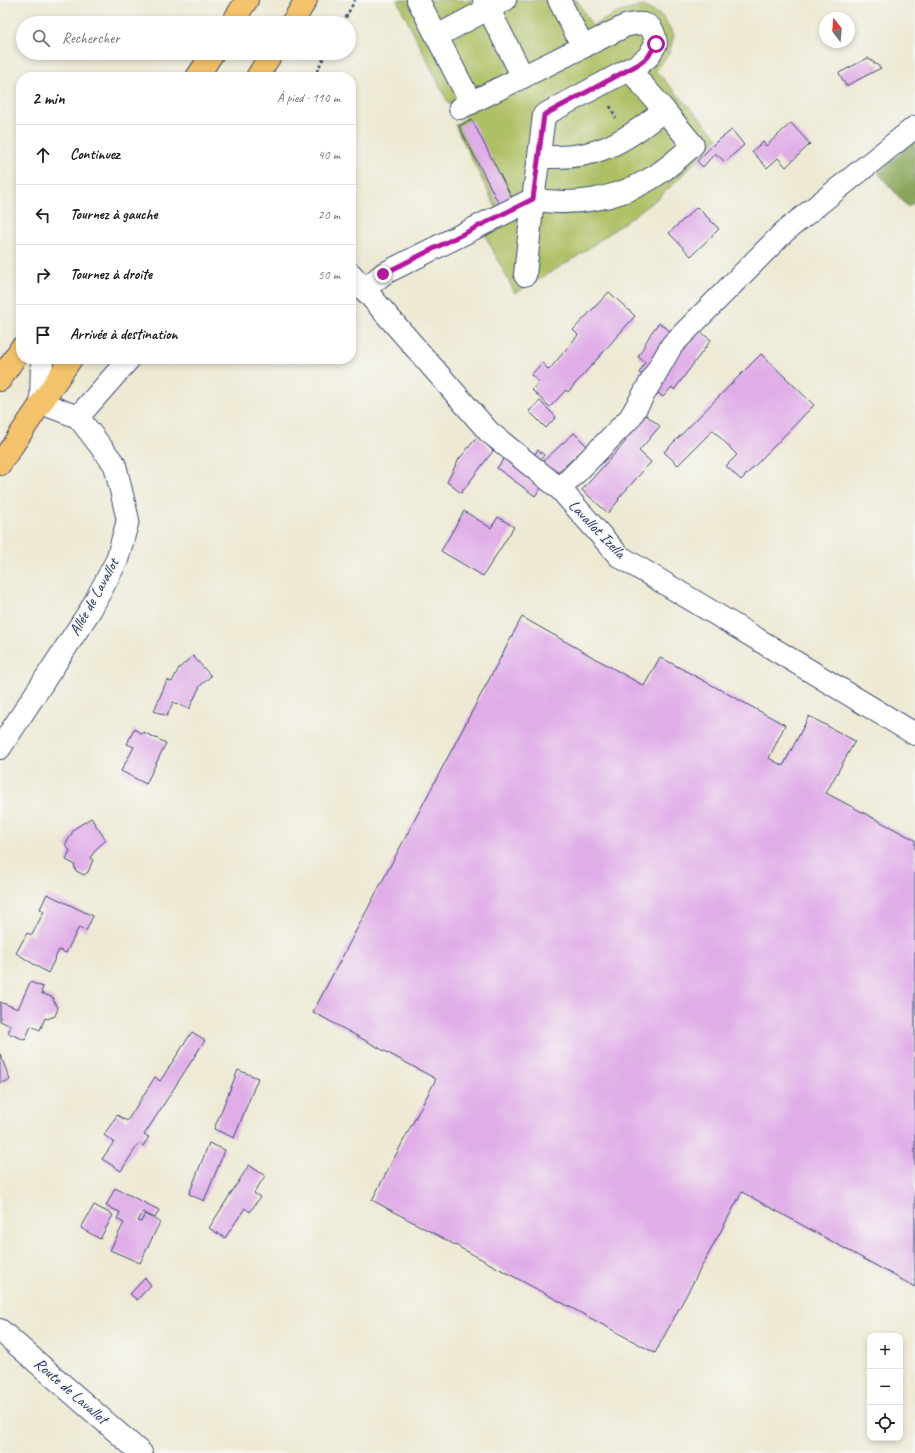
<!DOCTYPE html>
<html lang="fr">
<head>
<meta charset="utf-8">
<style>
	:root { --surface:#fff; --page:#f2f2f2; --text:#202124; --muted:#757577; --line:#e0e0e0 }
	body { margin:0; font-family:Caveat,sans-serif; background:var(--page); color:var(--text) }
	.controls { position:absolute; right:12px; bottom:12px; display:grid; overflow:hidden; border-radius:8px; box-shadow:0 2px 6px #0003 }
	.controls button { width:36px; height:36px; display:grid; place-items:center; padding:0; border:0; border-bottom:1px solid var(--line); background:var(--surface); color:var(--text); font:20px sans-serif }
	.compass { position:absolute; left:819px; top:12px; width:36px; height:36px; border-radius:50%; background:var(--surface); box-shadow:0 2px 6px #0003; rotate:344deg }
	.stop { position:absolute; width:12px; height:12px; margin:-9px; border:3px solid #b5179e; border-radius:50%; background:#fff }
	.stop.end { background:#b5179e; border-color:#fff; box-shadow:0 1px 4px #0008 }
	.list { margin:0; padding:0; list-style:none }
	h2 { display:flex; justify-content:space-between; align-items:center; height:52px; margin:0; padding:0 16px; font-size:17px }
	h2 small { font-size:13px; font-weight:400; color:var(--muted) }
	.list li { display:grid; grid-template-columns:26px 1fr auto; gap:12px; align-items:center; box-sizing:border-box; height:60px; padding:0 16px; border-top:1px solid var(--line) }
	.list b { display:block; font-size:15px; white-space:nowrap }
	.list em { font-size:13px; font-style:normal; color:var(--muted) }
	.icon { flex:none; width:22px; height:22px; fill:none; stroke:currentColor; stroke-width:2; stroke-linecap:round; stroke-linejoin:round }
	.map { position:relative; flex:none; width:915px; height:1453px; overflow:hidden }
	.search { position:absolute; background:var(--surface); box-shadow:0 2px 6px #0003; left:16px; top:16px; width:340px; height:44px; display:flex; align-items:center; gap:10px; box-sizing:border-box; padding:0 14px; border-radius:22px; color:var(--muted); font-size:15px }
	.panel { position:absolute; background:var(--surface); box-shadow:0 2px 6px #0003; left:16px; top:72px; width:340px; height:292px; border-radius:16px }
	.map>svg:first-child { display:block }
	.green { fill:#adc064; stroke:#647861 }
	.forest { fill:#8aa65a; stroke:#526a5c }
	.building { fill:#e0ade8 }
	.lines { fill:none; stroke-linecap:round; stroke-linejoin:round }
	.minor-casing { stroke:#3a4b70; stroke-width:24 }
	.major-casing { stroke:#3a4b70; stroke-width:24 }
	.path { stroke:#3a4b70; stroke-width:2.5; stroke-dasharray:3 3; stroke-linecap:butt }
	.minor { stroke:#fff; stroke-width:22 }
	.major { stroke:#f3c26a; stroke-width:22 }
	.route { stroke:#b5179e; stroke-width:5 }
	.labels { text-anchor:middle; dominant-baseline:central; stroke-width:3; stroke-linejoin:round; paint-order:stroke }
	.street-label { font-size:16px; fill:#1b2f5e; stroke:#f6f6f2 }
</style>
</head>
<body>
<div class="map">
<svg width="915" height="1453" viewBox="0 0 915 1453">
	<rect width="100%" height="100%" fill="#f6f6f2"/>
	<filter id="ink" filterUnits="userSpaceOnUse"><feTurbulence type="fractalNoise" baseFrequency=".025" numOctaves="2"/><feDisplacementMap in="SourceGraphic" scale="8" xChannelSelector="R" yChannelSelector="G"/><feConvolveMatrix kernelMatrix="1 2 1 2 8 2 1 2 1" color-interpolation-filters="sRGB"/></filter>
	<filter id="wash" filterUnits="userSpaceOnUse"><feTurbulence type="fractalNoise" baseFrequency=".012" numOctaves="4" result="noise"/><feDisplacementMap in="SourceGraphic" scale="16" xChannelSelector="R" yChannelSelector="G"/><feGaussianBlur stdDeviation="0.9" result="paint"/><feColorMatrix in="noise" values="0 0 0 0 0 0 0 0 0 0 0 0 0 0 0 0 0 1.4 0 .05"/><feComposite in="paint" operator="in"/></filter>
	<g filter="url(#wash)">
		<rect width="100%" height="100%" fill="#ede9d3"/>
		<!-- green -->
		<polygon class="green" points="397,0 577,0 592,26 619,12 643,6 662,16 674,35 669,53 656,71 718,138 661,196 575,258 515,293 485,235 505,226 455,125 465,118 457,101 449,104"/>
		<!-- forest -->
		<polygon class="forest" points="915,140 915,202 908,207 878,173"/>
		<g id="blocks">
			<!-- building -->
			<g class="building">
				<polygon points="868,58 881,68 846,86 839,73"/>
				<polygon points="472,120 514,202 501,208 459,126"/>
				<polygon points="791,123 810,144 786,167 778,158 767,168 752,151 763,142 766,146"/>
				<polygon points="732,130 744,145 725,162 715,153 703,167 697,161 716,142"/>
				<polygon points="697,207 719,229 691,256 669,233"/>
				<polygon points="609,292 635,316 568,392 566,390 550,407 532,390 539,382 531,375 542,363 549,370 578,335 573,330"/>
				<polygon points="659,323 672,332 645,376 639,373 645,362 638,357 651,333"/>
				<polygon points="695,328 711,340 674,390 672,387 663,397 654,390"/>
				<polygon points="761,354 814,405 741,480 726,466 737,455 713,430 678,465 664,452"/>
				<polygon points="540,401 556,417 546,428 529,411"/>
				<polygon points="646,415 660,426 639,451 651,462 618,499 619,500 608,513 582,490 626,441 624,438"/>
				<polygon points="574,433 587,446 554,476 540,464"/>
				<polygon points="478,436 493,451 461,493 447,482 459,459"/>
				<polygon points="538,450 544,455 538,463 532,458"/>
				<polygon points="507,455 545,483 535,496 497,468"/>
				<polygon points="464,511 491,528 498,517 514,527 483,576 441,551"/>
				<polygon points="522,617 644,686 660,657 785,725 769,758 783,766 809,716 855,741 826,793 915,840 915,1287 742,1192 655,1353 372,1200 436,1079 313,1012"/>
				<polygon points="193,656 211,676 200,686 189,709 173,702 167,716 154,711 167,680 172,682 179,668"/>
				<polygon points="134,729 142,734 143,732 166,743 146,784 121,771 134,747 127,744"/>
				<polygon points="91,818 106,840 97,848 90,858 93,860 88,872 84,875 76,871 74,864 66,860 70,850 65,846 74,829"/>
				<polygon points="47,894 93,916 86,931 79,927 66,953 59,950 48,973 16,953 27,933 32,935 44,911 40,909"/>
				<polygon points="30,982 43,987 41,993 54,998 53,1000 58,1008 55,1016 47,1019 45,1018 40,1030 31,1026 25,1040 8,1033 11,1026 0,1021 0,1002 18,1009"/>
				<polygon points="192,1032 205,1040 144,1135 149,1137 143,1146 139,1143 121,1171 102,1159 114,1142 104,1135 117,1115 127,1121 155,1077 160,1081"/>
				<polygon points="0,1054 10,1080 0,1083"/>
				<polygon points="238,1070 258,1078 234,1138 214,1129"/>
				<polygon points="209,1143 225,1150 204,1201 189,1194"/>
				<polygon points="249,1165 265,1176 254,1193 260,1197 250,1212 245,1208 225,1238 209,1228"/>
				<polygon points="115,1188 159,1210 155,1218 143,1212 138,1221 141,1222 145,1214 160,1222 140,1263 110,1250 124,1223 117,1219 120,1212 106,1206"/>
				<polygon points="94,1205 113,1215 100,1239 81,1228"/>
				<polygon points="145,1278 151,1285 137,1300 130,1294"/>
			</g>
		</g>
	</g>
	<g filter="url(#ink)">
		<use href="#blocks" fill-opacity="0" stroke="#3a4b70" stroke-width="1"/>
		<g class="lines">
			<!-- minor casing -->
			<g class="minor-casing">
				<g id="minor">
					<polyline points="418,0 471,103"/>
					<polyline points="484,0 523,77"/>
					<polyline points="559,0 583,47"/>
					<polyline points="437,36 505,0"/>
					<polyline points="629,69 664,110"/>
					<path d="M460 108 625 26C643 21 654 22 656 44L648 57 639 64 544 115 539 156C592 162 624 143 664 110L693 145C680 157 666 170 650 179 617 199 571 207 533 199L539 156"/>
					<polyline points="351,274 489,432 560,489 619,556 915,734"/>
					<polyline points="364,290 383,274 533,199 525,275"/>
					<polyline points="42,359 41,403 78,417"/>
					<polyline points="78,417 129,359"/>
					<polyline points="560,489 630,418 672,345 784,232 915,127"/>
					<polyline points="0,748 91,609 117,560 128,520 115,465 78,417"/>
					<polyline points="0,1330 141,1453"/>
				</g>
			</g>
			<!-- major casing -->
			<g class="major-casing">
				<g id="major">
					<polyline points="232,23 247,0"/>
					<polyline points="292,23 306,0"/>
					<polyline points="197,77 213,53"/>
					<polyline points="257,77 272,53"/>
					<polyline points="0,380 21,348"/>
					<polyline points="0,464 71,359"/>
				</g>
			</g>
			<!-- path -->
			<g class="path">
				<polyline points="343,23 355,0"/>
				<polyline points="169,77 174,73"/>
				<polyline points="314,77 326,53"/>
				<polyline points="610,106 616,118"/>
			</g>
			<!-- minor -->
			<use href="#minor" class="minor"/>
			<!-- major -->
			<use href="#major" class="major"/>
		</g>
	</g>
	<g class="lines" filter="url(#ink)">
		<!-- route -->
		<polyline class="route" points="383,274 533,199 544,115 639,64 648,57 656,44"/>
	</g>
	<g class="labels">
		<!-- street labels -->
		<g class="street-label">
			<text transform="translate(597 529) rotate(46)">Lavallot Izella</text>
			<text transform="translate(94 597) rotate(-61)">Allée de Lavallot</text>
			<text transform="translate(71 1391) rotate(41)">Route de Lavallot</text>
		</g>
	</g>
</svg>
<div class="controls">
<button>+</button>
<button>−</button>
<button><svg class="icon" aria-label="locate" viewBox="0 0 24 24"><circle cx="12" cy="12" r="6"/><path d="M12 2v4M12 18v4M2 12h4M18 12h4"/></svg></button>
</div>
<svg class="compass" viewBox="-18 -18 36 36"><path d="M0-13l5 13h-10z" fill="#e53935"/><path d="M0 13l5-13h-10z" fill="#757577"/></svg>
<div class="stop" style="left:656px;top:44px"></div>
<div class="stop end" style="left:383px;top:274px"></div>
<div class="search"><svg class="icon" aria-label="search" viewBox="0 0 24 24"><circle cx="10" cy="10" r="6"/><path d="M15 15l6 6"/></svg>Rechercher</div>
<section class="panel">
<h2>2 min<small>À pied · 110 m</small></h2>
<ul class="list">
<li><svg class="icon" aria-label="ahead" viewBox="0 0 24 24"><path d="M12 20V5M6 11l6-6 6 6"/></svg><div><b>Continuez</b></div><em>40 m</em></li>
<li><svg class="icon" aria-label="left" viewBox="0 0 24 24"><path d="M17 20v-9H6M10 6l-5 5 5 5"/></svg><div><b>Tournez à gauche</b></div><em>20 m</em></li>
<li><svg class="icon" aria-label="right" viewBox="0 0 24 24"><path d="M7 20v-9h11M14 6l5 5-5 5"/></svg><div><b>Tournez à droite</b></div><em>50 m</em></li>
<li><svg class="icon" aria-label="arrive" viewBox="0 0 24 24"><path d="M6 21V4h12l-3 4 3 4H6"/></svg><div><b>Arrivée à destination</b></div></li>
</ul>
</section>
</div>
</body>
</html>
